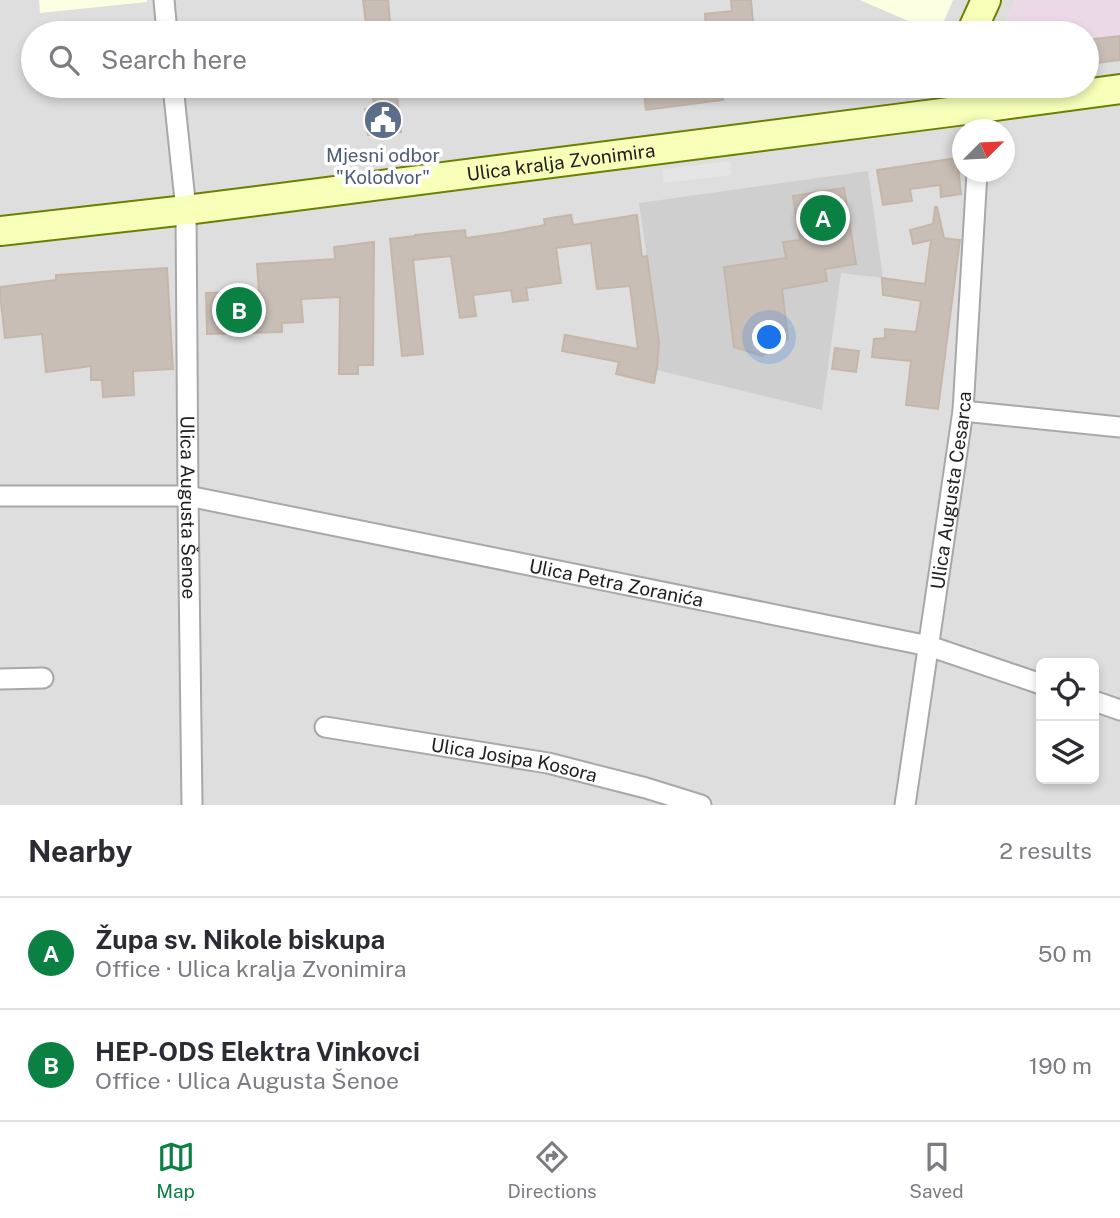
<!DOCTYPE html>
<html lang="en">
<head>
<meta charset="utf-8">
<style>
	:root { --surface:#fff; --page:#f2f2f3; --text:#2b2b33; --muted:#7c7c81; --line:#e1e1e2; --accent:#0b8043 }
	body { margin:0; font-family:"Public Sans",sans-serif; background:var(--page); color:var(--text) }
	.controls { position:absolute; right:21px; bottom:21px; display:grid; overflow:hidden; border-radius:10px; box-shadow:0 4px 10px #0003 }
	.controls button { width:63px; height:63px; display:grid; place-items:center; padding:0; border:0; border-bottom:2px solid var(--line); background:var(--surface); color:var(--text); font:35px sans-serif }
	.compass { position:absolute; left:952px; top:119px; width:63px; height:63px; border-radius:50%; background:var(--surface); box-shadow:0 4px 10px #0003; rotate:66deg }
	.you { position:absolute; left:770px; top:338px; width:24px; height:24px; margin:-18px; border:5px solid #fff; border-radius:50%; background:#1a73e8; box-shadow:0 0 0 10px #1a73e833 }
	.badge { display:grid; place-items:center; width:46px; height:46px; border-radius:50%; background:var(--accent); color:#fff; font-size:23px; font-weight:700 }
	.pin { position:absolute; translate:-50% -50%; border:4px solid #fff; box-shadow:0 2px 7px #0006 }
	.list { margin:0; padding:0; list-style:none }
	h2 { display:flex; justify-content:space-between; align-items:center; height:91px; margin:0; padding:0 28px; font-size:30px }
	h2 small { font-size:23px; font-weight:400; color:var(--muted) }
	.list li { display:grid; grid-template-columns:46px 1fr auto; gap:21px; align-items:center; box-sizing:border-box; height:112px; padding:0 28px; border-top:2px solid var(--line) }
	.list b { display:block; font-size:26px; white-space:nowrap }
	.list p { margin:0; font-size:23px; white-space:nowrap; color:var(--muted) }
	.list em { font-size:23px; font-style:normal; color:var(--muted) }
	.icon { flex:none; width:38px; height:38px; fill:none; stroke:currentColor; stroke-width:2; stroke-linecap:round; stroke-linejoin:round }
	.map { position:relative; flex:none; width:1120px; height:805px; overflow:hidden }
	.search { position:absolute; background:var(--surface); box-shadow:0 4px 10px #0003; left:21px; right:21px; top:21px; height:77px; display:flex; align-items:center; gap:18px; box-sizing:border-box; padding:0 24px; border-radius:38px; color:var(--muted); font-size:26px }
	.sheet { height:315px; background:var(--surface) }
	nav { display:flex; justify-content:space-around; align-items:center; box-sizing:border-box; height:98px; border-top:2px solid var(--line); background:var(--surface); font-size:19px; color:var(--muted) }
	nav a { display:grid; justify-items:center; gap:4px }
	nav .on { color:var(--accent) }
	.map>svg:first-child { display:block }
	.residential { fill:#dfdede; fill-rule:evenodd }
	.industrial { fill:#ecd9e7 }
	.education { fill:#fdffe3 }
	.religious { fill:#cfcfcf }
	.parking { fill:#e5e5e5 }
	.building { fill:#c8beb6; stroke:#c5b7a8; stroke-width:2 }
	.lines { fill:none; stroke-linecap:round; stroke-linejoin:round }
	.minor-casing { stroke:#a8a8a8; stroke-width:23 }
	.secondary-casing { stroke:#6a8000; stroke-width:32 }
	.minor { stroke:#fff; stroke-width:19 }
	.secondary { stroke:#f7ffb9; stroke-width:28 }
	.labels { text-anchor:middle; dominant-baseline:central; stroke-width:7; stroke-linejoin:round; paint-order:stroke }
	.service-label { font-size:19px; fill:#4e5e75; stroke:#fff }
	.street-label { font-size:19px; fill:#212121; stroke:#fff }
</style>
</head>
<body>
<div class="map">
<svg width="1120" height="805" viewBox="0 0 1120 805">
	<rect width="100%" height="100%" fill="#f2efe7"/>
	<!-- residential -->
	<path class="residential" d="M0 0H1016L1000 33H33V86H1087V64L1120 60V805H0ZM962 130H1004V172H962ZM1041 663H1094V779H1041Z"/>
	<!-- industrial -->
	<polygon class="industrial" points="1016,0 1120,0 1120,60 1087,64 1087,33 1000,33"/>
	<!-- education -->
	<g class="education">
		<polygon points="39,0 147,0 147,2 40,13"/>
		<polygon points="860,0 953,0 939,33 936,33"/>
	</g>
	<!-- religious -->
	<polygon class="religious" points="868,171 883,278 841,273 822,410 657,370 659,342 639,203"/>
	<!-- parking -->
	<polygon class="parking" points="730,161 731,175 664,183 662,169"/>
	<!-- building -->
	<g class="building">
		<polygon points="363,0 388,0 391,33 367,33"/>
		<polygon points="731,0 751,0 754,33 706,33 705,14 732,11"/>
		<polygon points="1120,36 1120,60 1087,64 1087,40"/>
		<polygon points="372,86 396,86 401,132 368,135 365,109 374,108"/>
		<polygon points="643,86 721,86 723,100 646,110"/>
		<polygon points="957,158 961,194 941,197 940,185 910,189 912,201 883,205 877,170"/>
		<polygon points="844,188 856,264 825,269 827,281 782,289 788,339 762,356 734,347 724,267 786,258 783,242 800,240 793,196"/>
		<polygon points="935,207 937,207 944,238 960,240 938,409 906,405 911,361 872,357 874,339 885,338 885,329 916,332 921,301 883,295 882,278 925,284 931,240 913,244 910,230 933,224"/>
		<polygon points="571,215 573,225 637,215 642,257 647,256 659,342 657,367 654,383 616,374 619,362 562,351 565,335 638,349 630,286 597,289 591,243 556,248 561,283 526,288 528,300 513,302 511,290 473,295 476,316 460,318 451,256 413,260 423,354 402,356 390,239 415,236 415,235 465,230 466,238 502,233 545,225 544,219"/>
		<polygon points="374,242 373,365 358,365 358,374 339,374 340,297 301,299 303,322 282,323 282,332 207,334 206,293 259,292 257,264 335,259 334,247"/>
		<polygon points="167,268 173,369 133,371 134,395 103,397 102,380 91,380 91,366 46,372 42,334 5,338 1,303 0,303 0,287 56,280 56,275"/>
		<polygon points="835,348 859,351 856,372 832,369"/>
	</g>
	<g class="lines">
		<!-- minor casing -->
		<g class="minor-casing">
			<g id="minor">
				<polyline points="164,0 167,33"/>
				<path id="s1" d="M173 86 186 210 188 496 192 805"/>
				<polyline points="973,109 975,130"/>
				<polyline points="963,411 1120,427"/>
				<path id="s2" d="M0 496H188L929 646 1041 684"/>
				<polyline points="0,679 43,678"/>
				<polyline points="1094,701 1120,710"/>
				<path id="s3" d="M325 727 548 763 646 788 701 805"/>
				<path id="s4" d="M905 805 963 411 977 172"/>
			</g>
		</g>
		<!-- secondary casing -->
		<g class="secondary-casing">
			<g id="secondary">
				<polyline points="971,33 986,0"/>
				<path id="s5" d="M0 231 186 210 973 109 1120 89"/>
			</g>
		</g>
		<!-- minor -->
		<use href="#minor" class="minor"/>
		<!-- secondary -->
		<use href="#secondary" class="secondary"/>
	</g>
	<!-- icons -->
	<defs>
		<g id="civic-disc" transform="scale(2.0125)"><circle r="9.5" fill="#5c6f8a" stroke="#fff"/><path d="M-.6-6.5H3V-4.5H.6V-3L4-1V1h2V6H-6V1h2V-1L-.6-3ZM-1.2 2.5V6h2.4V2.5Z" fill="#fff"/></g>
	</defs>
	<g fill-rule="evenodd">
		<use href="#civic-disc" x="383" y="120"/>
	</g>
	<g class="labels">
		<!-- service labels -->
		<g class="service-label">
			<text x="383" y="155">Mjesni odbor<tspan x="383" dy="22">"Kolodvor"</tspan></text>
		</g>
		<!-- street labels -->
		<g class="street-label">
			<text stroke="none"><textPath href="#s5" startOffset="565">Ulica kralja Zvonimira</textPath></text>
			<text stroke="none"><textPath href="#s4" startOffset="318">Ulica Augusta Cesarca</textPath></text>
			<text stroke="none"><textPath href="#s1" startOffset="422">Ulica Augusta Šenoe</textPath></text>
			<text stroke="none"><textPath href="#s2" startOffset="625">Ulica Petra Zoranića</textPath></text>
			<text stroke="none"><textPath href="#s3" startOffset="192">Ulica Josipa Kosora</textPath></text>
		</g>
	</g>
</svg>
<div class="controls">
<button><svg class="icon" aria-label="locate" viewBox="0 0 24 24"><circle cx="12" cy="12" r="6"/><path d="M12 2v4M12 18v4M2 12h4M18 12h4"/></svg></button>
<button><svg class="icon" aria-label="layers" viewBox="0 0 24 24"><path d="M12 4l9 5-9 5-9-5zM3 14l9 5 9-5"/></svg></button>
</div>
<svg class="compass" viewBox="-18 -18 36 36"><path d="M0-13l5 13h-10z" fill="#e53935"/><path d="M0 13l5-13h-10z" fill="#7c7c81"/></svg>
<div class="you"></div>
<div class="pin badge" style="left:823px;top:218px">A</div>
<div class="pin badge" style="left:239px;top:310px">B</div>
<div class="search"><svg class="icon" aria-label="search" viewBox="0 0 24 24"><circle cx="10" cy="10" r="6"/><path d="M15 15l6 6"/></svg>Search here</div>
</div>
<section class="sheet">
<h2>Nearby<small>2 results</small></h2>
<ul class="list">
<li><span class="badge">A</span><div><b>Župa sv. Nikole biskupa</b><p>Office · Ulica kralja Zvonimira</p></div><em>50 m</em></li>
<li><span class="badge">B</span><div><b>HEP-ODS Elektra Vinkovci</b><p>Office · Ulica Augusta Šenoe</p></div><em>190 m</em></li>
</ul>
</section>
<nav>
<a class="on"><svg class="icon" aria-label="map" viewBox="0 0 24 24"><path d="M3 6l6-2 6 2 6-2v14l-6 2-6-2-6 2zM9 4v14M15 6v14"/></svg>Map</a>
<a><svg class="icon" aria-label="directions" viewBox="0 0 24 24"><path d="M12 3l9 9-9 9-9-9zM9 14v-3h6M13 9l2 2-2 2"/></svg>Directions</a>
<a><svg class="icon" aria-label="saved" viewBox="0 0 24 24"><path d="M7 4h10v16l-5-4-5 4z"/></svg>Saved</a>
</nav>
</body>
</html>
